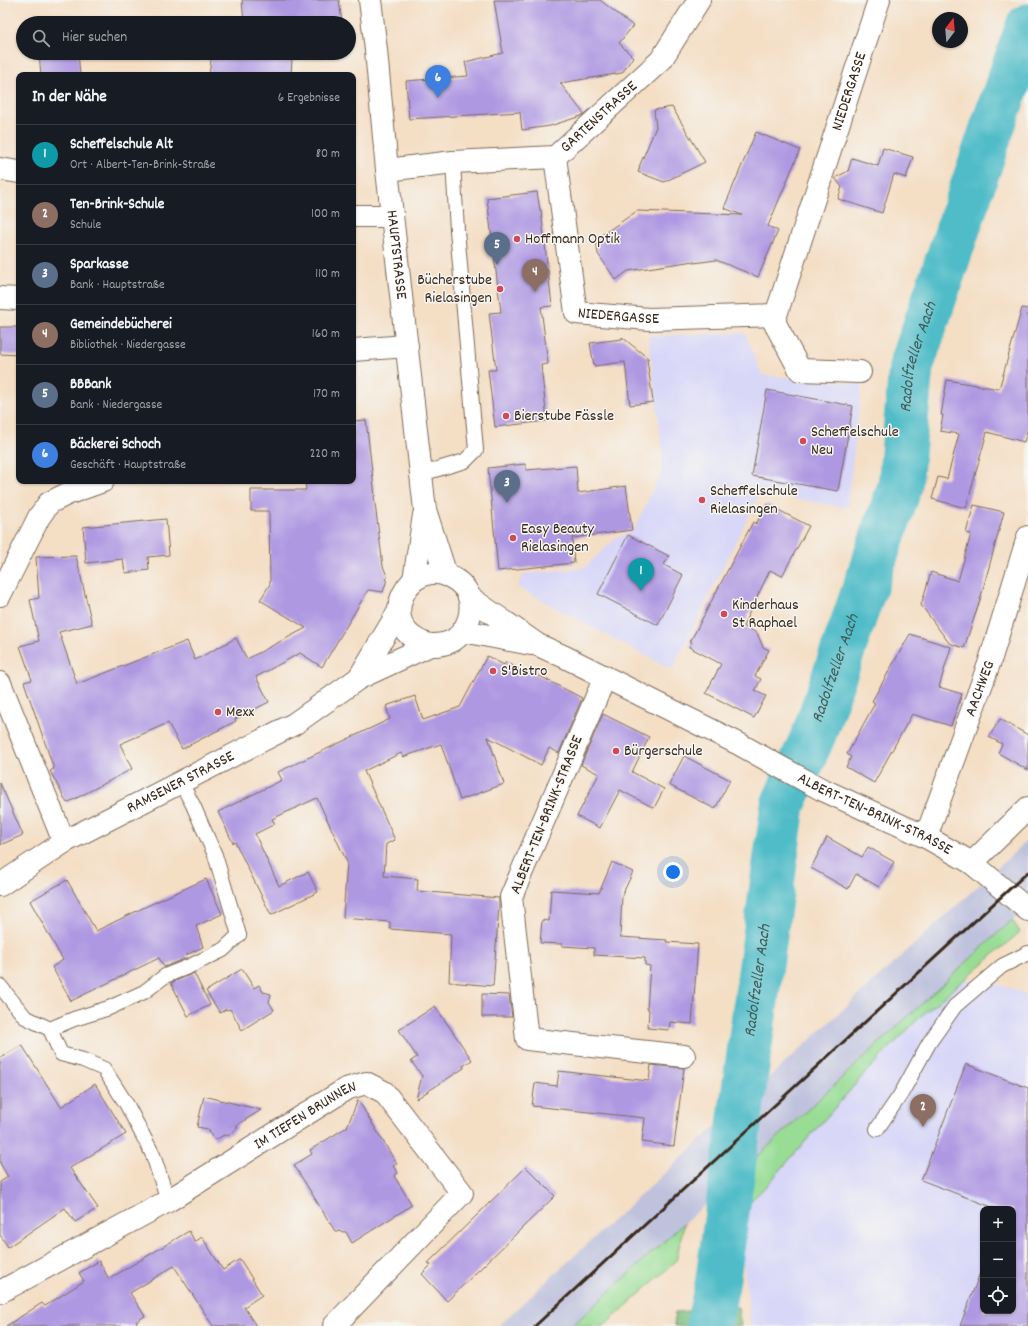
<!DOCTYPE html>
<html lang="de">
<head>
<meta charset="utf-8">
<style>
	:root { --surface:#171b24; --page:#242831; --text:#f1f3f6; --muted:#9ea1a6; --line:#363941; --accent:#d93025 }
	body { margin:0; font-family:Dekko,sans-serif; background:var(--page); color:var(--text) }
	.controls { position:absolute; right:12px; bottom:12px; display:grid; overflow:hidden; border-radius:8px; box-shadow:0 1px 3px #0004 }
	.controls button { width:36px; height:36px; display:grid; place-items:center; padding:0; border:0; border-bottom:1px solid var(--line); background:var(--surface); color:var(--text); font:20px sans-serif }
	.compass { position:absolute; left:932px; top:12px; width:36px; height:36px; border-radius:50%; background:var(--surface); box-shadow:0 1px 3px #0004; rotate:16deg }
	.you { position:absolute; left:673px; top:872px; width:14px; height:14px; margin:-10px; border:3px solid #fff; border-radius:50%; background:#1a73e8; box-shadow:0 0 0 6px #1a73e833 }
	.badge { display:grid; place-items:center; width:26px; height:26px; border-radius:50%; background:var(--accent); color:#fff; font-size:13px; font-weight:700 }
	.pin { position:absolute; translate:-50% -33px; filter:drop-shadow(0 1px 2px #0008) }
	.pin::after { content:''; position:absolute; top:21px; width:14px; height:12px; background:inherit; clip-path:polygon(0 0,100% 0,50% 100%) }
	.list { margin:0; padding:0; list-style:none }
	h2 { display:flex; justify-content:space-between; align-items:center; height:52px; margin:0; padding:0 16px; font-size:17px }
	h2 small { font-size:13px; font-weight:400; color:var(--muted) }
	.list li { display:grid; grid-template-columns:26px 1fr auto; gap:12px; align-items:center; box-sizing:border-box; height:60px; padding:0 16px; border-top:1px solid var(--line) }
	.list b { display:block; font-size:15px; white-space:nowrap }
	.list p { margin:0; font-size:13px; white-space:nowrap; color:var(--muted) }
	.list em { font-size:13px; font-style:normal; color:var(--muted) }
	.icon { flex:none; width:22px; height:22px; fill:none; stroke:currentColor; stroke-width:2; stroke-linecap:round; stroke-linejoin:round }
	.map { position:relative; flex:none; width:1028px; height:1326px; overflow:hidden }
	.search { position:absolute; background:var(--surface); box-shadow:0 1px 3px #0004; left:16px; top:16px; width:340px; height:44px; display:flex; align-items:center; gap:10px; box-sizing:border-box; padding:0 14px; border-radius:22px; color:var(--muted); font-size:15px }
	.panel { position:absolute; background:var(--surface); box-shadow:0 1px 3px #0004; left:16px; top:72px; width:340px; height:412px; border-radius:8px }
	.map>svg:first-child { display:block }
	.built { fill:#d8d7f8; fill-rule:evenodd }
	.industrial { fill:#bfc2dd }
	.green { fill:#99dd95; stroke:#6a845a }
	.forest { fill:#7abc7e; stroke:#5a734e }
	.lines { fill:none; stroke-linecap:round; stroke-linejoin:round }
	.river { stroke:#4fbcc8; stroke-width:45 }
	.building { fill:#af98e2 }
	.service-casing { stroke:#7c6958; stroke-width:16 }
	.minor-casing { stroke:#7c6958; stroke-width:24 }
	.secondary-casing { stroke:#7c6958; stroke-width:24 }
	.service { stroke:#fff; stroke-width:14 }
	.minor { stroke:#fff; stroke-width:22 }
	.secondary { stroke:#fff; stroke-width:22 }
	.rail { stroke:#3b2a1e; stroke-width:3 }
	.poi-dot { fill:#d1495b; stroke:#f6f6f2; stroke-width:1.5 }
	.labels { text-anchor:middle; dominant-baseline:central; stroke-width:3; stroke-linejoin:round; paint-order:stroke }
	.street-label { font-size:16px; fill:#3b2a1e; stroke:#f6f6f2 }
	.poi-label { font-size:16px; fill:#3b2a1e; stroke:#f6f6f2; text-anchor:start }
	.water-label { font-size:17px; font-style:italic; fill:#425d5a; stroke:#f6f6f2 }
</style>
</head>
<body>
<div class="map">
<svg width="1028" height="1326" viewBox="0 0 1028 1326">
	<rect width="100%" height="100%" fill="#f6f6f2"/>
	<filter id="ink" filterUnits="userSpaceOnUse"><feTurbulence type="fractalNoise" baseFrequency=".025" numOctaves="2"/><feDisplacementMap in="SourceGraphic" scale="8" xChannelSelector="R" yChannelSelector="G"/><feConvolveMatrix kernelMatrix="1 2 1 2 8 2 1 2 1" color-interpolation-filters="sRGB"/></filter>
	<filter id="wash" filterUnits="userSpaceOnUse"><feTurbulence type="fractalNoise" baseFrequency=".012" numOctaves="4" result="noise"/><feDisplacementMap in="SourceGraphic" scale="16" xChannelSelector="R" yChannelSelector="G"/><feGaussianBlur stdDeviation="0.9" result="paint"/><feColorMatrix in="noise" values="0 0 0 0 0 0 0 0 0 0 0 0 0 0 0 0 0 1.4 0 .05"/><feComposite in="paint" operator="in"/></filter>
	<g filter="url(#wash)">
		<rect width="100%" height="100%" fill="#f4dec4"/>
		<!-- built -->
		<g class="built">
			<polygon points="745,333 762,375 862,384 847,508 760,493 672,670 517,587 524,574 584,568 616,538 633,531 661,473 663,456 648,336"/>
			<path d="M963 980 1005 986 1028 995V1326H751L740 1236 743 1209 769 1183 866 1072 920 1017ZM983 1209H1013V1311H983Z"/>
		</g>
		<!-- industrial -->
		<polygon class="industrial" points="1028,840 1028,906 709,1201 572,1326 498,1326"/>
		<!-- green -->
		<g class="green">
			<polygon points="1012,920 1020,932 920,1017 866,1072 769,1183 743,1209 747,1166"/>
			<polygon points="684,1223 676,1261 604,1326 572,1326"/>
		</g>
		<!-- forest -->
		<polygon class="forest" points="738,1307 741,1326 674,1326 675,1312"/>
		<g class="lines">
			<!-- river -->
			<path class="river" id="s1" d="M708 1326 717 1285 783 805 814 734 900 486 911 367 994 123 1028 26"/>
		</g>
		<g id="blocks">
			<!-- building -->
			<g class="building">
				<polygon points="242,0 339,0 342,23 244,23"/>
				<polygon points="494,0 600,0 633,26 619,43 633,57 622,73 560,83 584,114 581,116 550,126 522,130 520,112 409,119 406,81 468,76 465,62 503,53"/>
				<polygon points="39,53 78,53 80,75 41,75"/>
				<polygon points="212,53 345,53 345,55 292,59 291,75 209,75"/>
				<polygon points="672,107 705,162 664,182 638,172 640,167 639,167 656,127 654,110"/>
				<polygon points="756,132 800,150 768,226 778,231 758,277 716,260 694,263 694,261 628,271 616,280 598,254 596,239 637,211 742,215 724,208"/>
				<polygon points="883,148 913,157 906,178 894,174 882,213 838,199 842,187 835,178 848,171 852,158 878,166"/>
				<polygon points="537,192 540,210 541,210 552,306 541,307 548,364 541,365 547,421 495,427 488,370 496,370 489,313 501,312 487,198"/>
				<polygon points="1022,308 1028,309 1028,428 1024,442 987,432 966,508 932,499 938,477 947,479 959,434 940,431 943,415 941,415 947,380 999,389"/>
				<polygon points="0,327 19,327 19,355 0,354"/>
				<polygon points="622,337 649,359 647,359 653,402 630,405 625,362 594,366 590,343 622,339"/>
				<polygon points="767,390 853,406 838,491 752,476"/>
				<polygon points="366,420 375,496 374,496 383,566 387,576 386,583 383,592 368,590 322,667 300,653 256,677 269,702 235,719 236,721 182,749 168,723 120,744 132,769 67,803 50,771 54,769 24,682 32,680 20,646 39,641 30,600 39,598 36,557 76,556 92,624 59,632 77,684 187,641 195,660 236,638 247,659 306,628 260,600 270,584 269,511 251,511 251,490 306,490 305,481 353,481 353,421"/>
				<polygon points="525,464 526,470 576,466 578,493 626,486 632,530 572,538 574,563 498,571 488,468"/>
				<polygon points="767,504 809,526 782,576 770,570 743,626 757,633 763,647 769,650 755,676 761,679 755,691 766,696 754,718 706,693 721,664 689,647 692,642 690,642 753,522 756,524"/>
				<polygon points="974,505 1004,512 980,600 964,648 949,643 921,605 931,572 958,581 971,534 966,533"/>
				<polygon points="166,519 169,555 148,557 149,570 125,573 123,559 86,563 83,527"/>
				<polygon points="628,535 669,556 664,565 683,575 658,625 598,594"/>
				<polygon points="910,634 951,647 939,687 962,694 951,726 912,714 874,783 846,767 851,757 847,754 875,703 872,701"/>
				<polygon points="487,656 504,665 506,662 524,672 526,669 582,698 559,753 549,748 541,765 488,737 504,784 460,800 441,744 403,757 401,753 364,771 395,840 386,844 384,876 418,879 417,891 499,898 499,906 493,986 449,982 451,934 390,929 390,922 343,918 347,862 317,798 272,819 275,824 255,834 279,886 308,872 318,892 271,915 235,842 233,843 218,812 282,780 278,772 390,719 386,706 415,696 423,720 460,707"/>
				<polygon points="603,714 649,737 632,772 664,789 654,808 620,790 600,828 577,816 599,774 581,765"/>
				<polygon points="1000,719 1028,735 1028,770 998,753 1002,744 989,737"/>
				<polygon points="684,756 730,780 715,809 669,785"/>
				<polygon points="0,783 23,835 0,845"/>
				<polygon points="827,837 862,857 868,847 894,862 879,887 856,874 848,889 811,868"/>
				<polygon points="612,862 633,872 622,895 620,937 667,940 666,942 698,944 692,1024 670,1022 669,1030 648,1028 649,1009 647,1009 650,966 645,965 645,958 594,955 594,948 562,946 562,944 540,943 542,920 549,921 551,890 599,893"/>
				<polygon points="206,879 222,914 196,926 203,947 186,955 187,958 164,967 159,958 71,1001 52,967 63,960 30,901 67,880 96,931 147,906"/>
				<polygon points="242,969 254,988 259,985 263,992 271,994 269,1002 274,1010 242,1030 230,1009 227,1010 226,1009 220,1013 206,991"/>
				<polygon points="194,973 210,1005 188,1016 171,983"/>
				<polygon points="482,994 509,995 512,1017 482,1017"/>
				<polygon points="435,1006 472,1060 463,1066 464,1068 416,1099 422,1076 411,1061 417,1057 399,1030"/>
				<polygon points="22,1045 61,1107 95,1084 126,1134 70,1168 98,1208 75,1222 65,1208 8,1247 0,1235 0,1182 8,1177 0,1163 0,1058"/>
				<polygon points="966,1064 1028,1088 1028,1326 960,1326 983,1265 983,1311 1013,1311 1013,1209 997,1209 921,1180"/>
				<polygon points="651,1065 684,1068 674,1146 642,1142 645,1118 532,1106 535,1083 557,1086 559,1071 649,1081"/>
				<polygon points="204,1096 261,1110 237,1125 237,1129 227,1136 224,1135 215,1140 208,1129 197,1127"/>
				<polygon points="358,1100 397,1164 393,1166 398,1173 394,1176 412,1205 352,1243 346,1232 335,1231 294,1165 312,1154 310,1150 347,1127"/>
				<polygon points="526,1167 555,1196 447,1301 422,1274 431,1265 428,1263"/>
				<polygon points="189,1231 195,1242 202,1237 223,1270 240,1259 262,1295 244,1307 256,1326 213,1326 174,1266 130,1293 145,1316 137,1321 136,1326 6,1326 42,1303 45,1306 84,1281 79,1273 99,1261 109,1279"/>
			</g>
		</g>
	</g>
	<g filter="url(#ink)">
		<use href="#blocks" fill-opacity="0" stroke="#7c6958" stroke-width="1"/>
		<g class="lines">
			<!-- service casing -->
			<g class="service-casing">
				<g id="service">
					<polyline points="421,474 465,461 476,450 457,230 453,162"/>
					<polyline points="0,986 25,1017 50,1029 74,1019 109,1008 144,992 165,976 190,966 223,950 239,935 215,855 193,805 180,781"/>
					<polyline points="50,1029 61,1054 83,1060 104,1069 127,1105 153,1155 168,1201"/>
					<polyline points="877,1129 901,1094 929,1043 955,1006 1002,966 1028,953"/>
				</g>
			</g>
			<!-- minor casing -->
			<g class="minor-casing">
				<g id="minor">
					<path id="s2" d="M555 157 576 313 649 319 776 315 879 0"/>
					<polyline points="0,169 19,172"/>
					<path id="s3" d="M387 170 453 162 555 157 661 60 699 0"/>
					<polyline points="353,216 392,216"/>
					<polyline points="0,298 19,299"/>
					<polyline points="771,316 800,370 860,372"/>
					<polyline points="353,350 407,346"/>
					<polyline points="0,595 39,517 49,503 67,494 103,481"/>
					<path id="s4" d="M469 597 538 645 565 657 739 744 782 768 821 789 926 837 972 863 1028 910"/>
					<polyline points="463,631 531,644"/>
					<polyline points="605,677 511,897 527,1039 684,1056"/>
					<polyline points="0,683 64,842"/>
					<path id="s5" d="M926 837 989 664 1028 537"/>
					<polyline points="972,863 1028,808"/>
					<path id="s6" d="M0 1292 168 1201 346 1089 366 1083 384 1092 462 1193 334 1326"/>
				</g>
			</g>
			<!-- secondary casing -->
			<g class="secondary-casing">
				<g id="secondary">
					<path id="s7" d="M370 0 376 50 387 170 425 510 446 575"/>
					<polyline points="414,580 424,515"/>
					<polyline points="359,678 399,611"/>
					<path id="s8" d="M0 885 64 842 294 724 359 678 430 645C434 645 439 645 443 644 463 640 473 619 470 600 468 590 460 582 451 577 409 556 377 621 419 641 422 643 427 644 430 645"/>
				</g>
			</g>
			<!-- service -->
			<use href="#service" class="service"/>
			<!-- minor -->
			<use href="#minor" class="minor"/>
			<!-- secondary -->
			<use href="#secondary" class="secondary"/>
			<!-- rail -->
			<polyline class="rail" points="535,1326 1028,872"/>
		</g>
	</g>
	<!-- markers -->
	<g class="poi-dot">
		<circle cx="517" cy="239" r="4"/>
		<circle cx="500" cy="289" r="4"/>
		<circle cx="506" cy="416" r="4"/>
		<circle cx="803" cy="441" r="4"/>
		<circle cx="702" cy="500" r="4"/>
		<circle cx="513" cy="538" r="4"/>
		<circle cx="724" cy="614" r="4"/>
		<circle cx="493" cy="671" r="4"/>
		<circle cx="218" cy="712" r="4"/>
		<circle cx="616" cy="751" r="4"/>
	</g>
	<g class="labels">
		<!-- street labels -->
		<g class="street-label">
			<text stroke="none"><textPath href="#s2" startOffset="593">NIEDERGASSE</textPath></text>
			<text stroke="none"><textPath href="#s3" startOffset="228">GARTENSTRASSE</textPath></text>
			<text stroke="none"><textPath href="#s7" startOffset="256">HAUPTSTRASSE</textPath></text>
			<text stroke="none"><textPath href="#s2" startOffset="200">NIEDERGASSE</textPath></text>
			<text stroke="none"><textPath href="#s5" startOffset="158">AACHWEG</textPath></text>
			<text stroke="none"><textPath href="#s8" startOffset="208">RAMSENER STRASSE</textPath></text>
			<text stroke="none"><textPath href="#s4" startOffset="461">ALBERT-TEN-BRINK-STRASSE</textPath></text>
			<text transform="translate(547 815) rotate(-68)">ALBERT-TEN-BRINK-STRASSE</text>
			<text stroke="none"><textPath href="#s6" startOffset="353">IM TIEFEN BRUNNEN</textPath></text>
		</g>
		<!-- poi labels -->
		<g class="poi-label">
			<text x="525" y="239">Hoffmann Optik</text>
			<text x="492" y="280" text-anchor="end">Bücherstube<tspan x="492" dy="18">Rielasingen</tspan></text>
			<text x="514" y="416">Bierstube Fässle</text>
			<text x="811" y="432">Scheffelschule<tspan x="811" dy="18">Neu</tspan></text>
			<text x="710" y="491">Scheffelschule<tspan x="710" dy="18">Rielasingen</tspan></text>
			<text x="521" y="529">Easy Beauty<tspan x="521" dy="18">Rielasingen</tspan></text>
			<text x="732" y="605">Kinderhaus<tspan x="732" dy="18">St Raphael</tspan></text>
			<text x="501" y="671">S'Bistro</text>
			<text x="226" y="712">Mexx</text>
			<text x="624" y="751">Bürgerschule</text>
		</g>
		<!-- water labels -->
		<g class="water-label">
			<text stroke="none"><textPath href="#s1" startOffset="997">Radolfzeller Aach</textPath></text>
			<text stroke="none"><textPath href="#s1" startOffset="673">Radolfzeller Aach</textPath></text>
			<text stroke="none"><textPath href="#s1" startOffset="349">Radolfzeller Aach</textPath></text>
		</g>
	</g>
</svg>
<div class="controls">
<button>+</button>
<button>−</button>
<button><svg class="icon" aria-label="locate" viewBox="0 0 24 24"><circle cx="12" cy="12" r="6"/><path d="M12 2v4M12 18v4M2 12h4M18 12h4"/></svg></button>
</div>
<svg class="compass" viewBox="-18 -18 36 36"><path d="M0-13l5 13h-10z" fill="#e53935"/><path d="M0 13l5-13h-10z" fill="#9ea1a6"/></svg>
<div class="you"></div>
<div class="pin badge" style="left:641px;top:591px;background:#0f9aa8">1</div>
<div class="pin badge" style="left:923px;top:1127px;background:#8d6e63">2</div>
<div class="pin badge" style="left:507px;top:503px;background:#5c6f8a">3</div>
<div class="pin badge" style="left:535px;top:292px;background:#8d6e63">4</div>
<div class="pin badge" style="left:497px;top:265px;background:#5c6f8a">5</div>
<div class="pin badge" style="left:438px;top:98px;background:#3f7fe0">6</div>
<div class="search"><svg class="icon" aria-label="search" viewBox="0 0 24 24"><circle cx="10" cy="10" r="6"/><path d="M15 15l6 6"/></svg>Hier suchen</div>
<section class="panel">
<h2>In der Nähe<small>6 Ergebnisse</small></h2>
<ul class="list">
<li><span class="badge" style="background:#0f9aa8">1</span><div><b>Scheffelschule Alt</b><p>Ort · Albert-Ten-Brink-Straße</p></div><em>80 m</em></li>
<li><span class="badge" style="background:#8d6e63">2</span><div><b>Ten-Brink-Schule</b><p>Schule</p></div><em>100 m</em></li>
<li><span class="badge" style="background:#5c6f8a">3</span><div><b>Sparkasse</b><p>Bank · Hauptstraße</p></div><em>110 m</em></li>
<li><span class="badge" style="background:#8d6e63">4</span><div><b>Gemeindebücherei</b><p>Bibliothek · Niedergasse</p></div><em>160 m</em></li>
<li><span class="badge" style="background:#5c6f8a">5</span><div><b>BBBank</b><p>Bank · Niedergasse</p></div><em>170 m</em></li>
<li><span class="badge" style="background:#3f7fe0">6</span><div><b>Bäckerei Schoch</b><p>Geschäft · Hauptstraße</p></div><em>220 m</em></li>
</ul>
</section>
</div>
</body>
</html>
